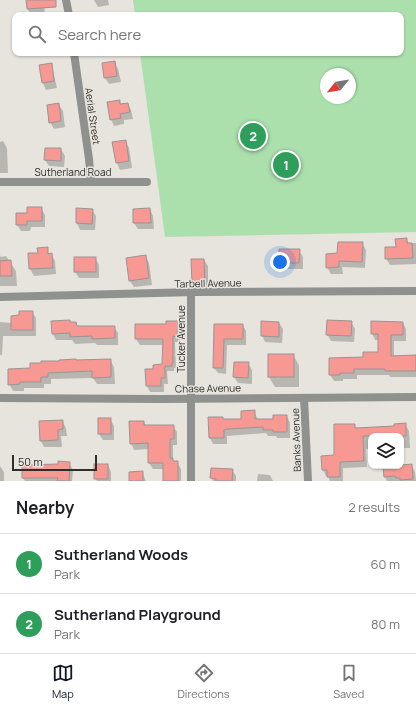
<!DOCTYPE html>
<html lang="en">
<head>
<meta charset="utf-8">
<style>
	:root { --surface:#fff; --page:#f2f2f2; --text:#202124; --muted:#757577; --line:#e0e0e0; --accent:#111827 }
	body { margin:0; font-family:Manrope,sans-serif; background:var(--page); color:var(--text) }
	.controls { position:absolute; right:12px; bottom:12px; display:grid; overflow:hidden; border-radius:8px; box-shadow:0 1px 3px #0004 }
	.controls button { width:36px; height:36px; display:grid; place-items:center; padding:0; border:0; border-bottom:1px solid var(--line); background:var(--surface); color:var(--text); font:20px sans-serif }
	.compass { position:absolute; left:320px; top:68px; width:36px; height:36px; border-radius:50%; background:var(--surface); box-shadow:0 1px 3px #0004; rotate:240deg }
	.scale { position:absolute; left:12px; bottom:10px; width:85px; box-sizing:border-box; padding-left:4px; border:2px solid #2f2e2b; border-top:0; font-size:11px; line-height:14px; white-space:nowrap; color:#2f2e2b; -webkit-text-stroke:3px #e7e4de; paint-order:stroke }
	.you { position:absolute; left:280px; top:262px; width:14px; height:14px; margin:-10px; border:3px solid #fff; border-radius:50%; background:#1a73e8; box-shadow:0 0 0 6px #1a73e833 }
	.badge { display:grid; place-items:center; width:26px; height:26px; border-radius:50%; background:var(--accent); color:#fff; font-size:13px; font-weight:700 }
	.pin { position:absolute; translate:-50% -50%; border:2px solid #fff; box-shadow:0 1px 4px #0006 }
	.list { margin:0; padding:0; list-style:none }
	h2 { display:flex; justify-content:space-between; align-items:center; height:52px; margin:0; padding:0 16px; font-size:17px }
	h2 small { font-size:13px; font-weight:400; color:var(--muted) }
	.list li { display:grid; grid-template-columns:26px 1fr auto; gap:12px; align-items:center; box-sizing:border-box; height:60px; padding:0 16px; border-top:1px solid var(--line) }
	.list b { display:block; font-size:15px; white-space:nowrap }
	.list p { margin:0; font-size:13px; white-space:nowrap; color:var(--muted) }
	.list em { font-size:13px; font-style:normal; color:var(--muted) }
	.icon { flex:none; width:22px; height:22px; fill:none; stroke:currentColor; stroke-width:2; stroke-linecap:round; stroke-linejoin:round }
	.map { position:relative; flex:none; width:416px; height:481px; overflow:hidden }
	.search { position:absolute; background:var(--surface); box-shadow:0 1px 3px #0004; left:12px; right:12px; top:12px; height:44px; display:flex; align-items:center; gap:10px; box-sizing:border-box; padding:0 14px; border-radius:8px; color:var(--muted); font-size:15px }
	.sheet { height:172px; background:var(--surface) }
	nav { display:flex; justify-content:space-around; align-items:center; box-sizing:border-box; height:56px; border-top:1px solid var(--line); background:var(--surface); font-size:11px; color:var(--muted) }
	nav a { display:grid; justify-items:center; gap:2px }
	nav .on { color:var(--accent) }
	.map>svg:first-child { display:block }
	.green { fill:#abe0ad; fill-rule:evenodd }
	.shadow { fill:#0003 }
	.building { fill:#f79893; stroke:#9b9393 }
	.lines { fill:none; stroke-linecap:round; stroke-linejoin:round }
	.street { stroke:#8f918e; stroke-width:8 }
	.labels { text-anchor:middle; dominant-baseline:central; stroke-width:3; stroke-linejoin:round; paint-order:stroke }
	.street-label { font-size:10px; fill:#2f2e2b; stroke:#e7e4de }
</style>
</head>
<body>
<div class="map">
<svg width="416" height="481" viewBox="0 0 416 481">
	<rect width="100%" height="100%" fill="#e7e4de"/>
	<!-- green -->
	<path class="green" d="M133 0H416V232L165 237 140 53H401V15H135ZM326 74H350V98H326Z"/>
	<!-- shadow -->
	<g class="shadow">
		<polygon points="26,0 42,0 44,3 45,15 31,15 26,6"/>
		<polygon points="94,0 108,0 109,5 98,7"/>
		<polygon points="114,62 118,69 121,82 109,84 105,78 103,64"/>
		<polygon points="50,65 53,71 57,88 46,90 43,83 40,66"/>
		<polygon points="119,101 121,105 128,104 131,110 133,119 124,120 124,124 114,126 111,119"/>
		<polygon points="59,105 63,111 65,127 54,129 50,122"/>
		<polygon points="3,141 7,148 8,173 0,173 0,142"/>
		<polygon points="125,141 129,148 132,168 120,170 117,163 113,143"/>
		<polygon points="61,149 65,156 64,167 49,166 45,160"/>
		<polygon points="41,208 45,215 45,227 31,227 30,231 21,231 17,225 28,214"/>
		<polygon points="150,209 153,216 154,229 138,229 134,223"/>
		<polygon points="92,210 96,216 95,230 80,230 77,223"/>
		<polygon points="406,239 409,243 416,243 416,264 390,265 386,258"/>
		<polygon points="362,243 366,250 365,268 342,267 343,274 331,274 327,267 338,254"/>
		<polygon points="299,250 303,257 303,269 284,269 280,263"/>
		<polygon points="47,252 49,254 51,254 55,261 56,274 34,276 30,269 29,254"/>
		<polygon points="0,255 1,257 6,256 16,271 17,286 0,286"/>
		<polygon points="145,256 149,263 152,285 134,287 130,281"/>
		<polygon points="95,258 99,265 99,278 79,278 75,272"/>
		<polygon points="204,260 208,266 208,289 197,289 193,282"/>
		<polygon points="32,312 36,318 36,336 3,336 2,355 0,355 0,322 12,323 20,316"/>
		<polygon points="177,322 181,328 180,342 175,342 176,368 174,368 174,371 167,371 168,384 164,384 164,392 150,392 147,386 146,370 154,370 163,365 164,345 140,345 136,339 136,325 167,325"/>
		<polygon points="351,322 355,329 354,342 331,341 327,334"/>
		<polygon points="71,323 76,323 78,327 114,327 118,333 118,345 97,345 95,343 75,344 72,340 56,340 53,334"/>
		<polygon points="279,323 283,329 282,343 265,342 262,335"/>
		<polygon points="403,323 406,329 406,341 394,341 394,357 416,357 416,377 390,377 389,375 357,375 357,379 343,379 343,381 334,381 330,375 379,353 379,340 375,340 372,333"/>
		<polygon points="215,325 243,325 246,331 246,345 227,345 226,374 218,373 214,368"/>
		<polygon points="269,355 293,355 299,365 299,387 275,387 269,377"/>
		<polygon points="110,360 114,367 115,384 97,384 93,378 51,379 51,384 44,384 44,388 24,388 24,391 13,391 9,384 42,364"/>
		<polygon points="248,363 252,370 252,384 238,383 234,377"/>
		<polygon points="254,411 258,420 274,420 287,416 290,423 290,438 277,438 276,436 268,436 266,433 227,436 227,444 213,444 210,438 223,418 224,420 243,420"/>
		<polygon points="110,419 114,426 114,440 103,440 99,434"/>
		<polygon points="62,421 66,428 67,436 61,436 62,447 44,447 41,441"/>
		<polygon points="144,422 146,426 173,426 177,432 177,445 173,445 173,460 175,462 177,462 181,469 181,481 164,481 164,469 153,469 149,463 149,449 134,450 131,443"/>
		<polygon points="405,424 409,431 410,448 401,448 401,436 371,436 371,449 366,449 367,467 343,468 343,481 330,481 328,476 326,476 323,470 335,456 354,425 357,429 395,427"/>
		<polygon points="69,463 73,470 72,481 25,481 23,478"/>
		<polygon points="108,465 111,472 111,481 97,481 95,478"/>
		<polygon points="411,465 415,472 416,481 387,481 385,477 384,467"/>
		<polygon points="0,466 4,472 4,481 0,481"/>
		<polygon points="232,470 236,476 236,481 213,481 212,478"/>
		<polygon points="142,472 146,481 130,481"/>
		<polygon points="258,474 270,475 273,481 257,481"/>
	</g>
	<!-- building -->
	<g class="building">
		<polygon points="26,0 56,0 56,7 27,9"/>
		<polygon points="115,61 117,76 104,78 102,63"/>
		<polygon points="52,63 54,81 42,83 39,65"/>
		<polygon points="120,100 120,104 128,103 130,112 120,114 121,118 110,120 107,102"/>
		<polygon points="59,103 61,121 49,123 47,105"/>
		<polygon points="126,140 129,161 116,163 112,142"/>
		<polygon points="45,148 61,148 61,161 44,160"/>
		<polygon points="27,207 42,207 42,221 27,221 27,225 16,225 16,213 27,213"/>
		<polygon points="76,208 93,209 92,224 76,223"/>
		<polygon points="150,208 151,223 133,223 133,209"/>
		<polygon points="407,238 407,243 412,243 413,258 385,259 385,247 396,247 395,239"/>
		<polygon points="338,242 363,242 362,262 339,261 339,267 326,268 326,254 337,253"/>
		<polygon points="48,247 48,254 52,253 53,268 29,269 28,253 38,253 37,248"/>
		<polygon points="279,249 300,249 299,263 279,263"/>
		<polygon points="146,255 149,278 129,281 126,258"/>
		<rect x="74" y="257" width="22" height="15"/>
		<polygon points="191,259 204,259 205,282 192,283"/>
		<polygon points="11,260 12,276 0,276 0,261"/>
		<polygon points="19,311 33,311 33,330 11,330 11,316 19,315"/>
		<polygon points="70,320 70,322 76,322 77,326 115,326 115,338 92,339 92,336 70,337 70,333 52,334 51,321"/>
		<polygon points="327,320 352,321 351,336 326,335"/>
		<polygon points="166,321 178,321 177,337 173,336 173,363 172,363 172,366 165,366 165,378 161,378 161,386 146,386 145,369 153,369 153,365 162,364 163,339 135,339 135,324 166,324"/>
		<polygon points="261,321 279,322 279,337 261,336"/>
		<polygon points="371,321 403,322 403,335 391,335 391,356 416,355 416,371 385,371 385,369 354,369 354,373 340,373 340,375 329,375 329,358 363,357 363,352 378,352 378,334 371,334"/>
		<polygon points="214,324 243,324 243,339 224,339 223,368 213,368"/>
		<rect x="268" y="354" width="26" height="23"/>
		<polygon points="76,359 76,360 111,359 111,377 92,378 92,371 48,373 48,377 41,377 41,382 20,382 20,384 8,385 8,369 30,368 30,363 41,363 41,361 59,361 59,360"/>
		<polygon points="234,362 249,362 248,378 233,377"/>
		<polygon points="255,410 255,419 273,419 273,415 287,415 287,432 273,432 273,430 263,430 263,427 228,429 224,430 224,438 209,438 208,417 223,417 223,419 241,419 241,411"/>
		<rect x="98" y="418" width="13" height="16"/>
		<polygon points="63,420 63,429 58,430 58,440 40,441 39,421"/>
		<polygon points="129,421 144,421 144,425 174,425 174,439 170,439 170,458 173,458 173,461 178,461 178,481 163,481 163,463 148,463 148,443 130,444"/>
		<polygon points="406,423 406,436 363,436 364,461 340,462 340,477 327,477 327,470 322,470 321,456 334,455 334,424 355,424 355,428 394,426 394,424"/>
		<polygon points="58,461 70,462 69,481 57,481 58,478 22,478 22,465 58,464"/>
		<rect x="94" y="464" width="14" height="15"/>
		<polygon points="412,464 413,479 400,480 400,478 396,478 395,476 384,477 383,466 401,466 401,465"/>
		<polygon points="211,468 233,469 232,481 216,481 216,479 210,478"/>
		<polygon points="143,471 143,481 129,481 129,472"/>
	</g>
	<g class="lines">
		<!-- street -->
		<g class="street">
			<polyline points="66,0 69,15"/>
			<polyline points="74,53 89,159 91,181"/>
			<polyline points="0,182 147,182"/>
			<polyline points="191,293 191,481"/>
			<polyline points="0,297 195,292 416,291"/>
			<polyline points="0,398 161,399 416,397"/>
			<polyline points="304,398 308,481"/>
		</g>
	</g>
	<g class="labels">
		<!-- street labels -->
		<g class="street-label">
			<text transform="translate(93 116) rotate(82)">Aerial Street</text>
			<text x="73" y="172">Sutherland Road</text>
			<text transform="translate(208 283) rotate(-1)">Tarbell Avenue</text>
			<text transform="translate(181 339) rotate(-90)">Tucker Avenue</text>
			<text transform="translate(208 388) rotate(-1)">Chase Avenue</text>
			<text transform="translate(296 440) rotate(-92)">Banks Avenue</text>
		</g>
	</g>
</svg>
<div class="controls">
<button><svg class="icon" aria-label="layers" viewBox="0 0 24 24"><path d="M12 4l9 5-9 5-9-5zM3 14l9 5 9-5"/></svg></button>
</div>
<svg class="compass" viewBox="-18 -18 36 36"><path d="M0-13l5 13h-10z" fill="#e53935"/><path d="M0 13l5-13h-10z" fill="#757577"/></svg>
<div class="scale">50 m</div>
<div class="you"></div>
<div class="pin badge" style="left:286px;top:165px;background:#2e9e5b">1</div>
<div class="pin badge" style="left:253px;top:136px;background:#2e9e5b">2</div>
<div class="search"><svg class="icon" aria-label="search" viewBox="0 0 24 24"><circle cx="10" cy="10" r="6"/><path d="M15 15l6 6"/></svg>Search here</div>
</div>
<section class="sheet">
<h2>Nearby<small>2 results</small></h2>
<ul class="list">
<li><span class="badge" style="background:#2e9e5b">1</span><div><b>Sutherland Woods</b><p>Park</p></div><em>60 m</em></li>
<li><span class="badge" style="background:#2e9e5b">2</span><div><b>Sutherland Playground</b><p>Park</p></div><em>80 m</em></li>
</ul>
</section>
<nav>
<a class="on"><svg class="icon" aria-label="map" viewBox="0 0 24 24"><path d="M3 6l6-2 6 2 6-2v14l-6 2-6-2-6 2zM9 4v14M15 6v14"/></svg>Map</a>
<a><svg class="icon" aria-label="directions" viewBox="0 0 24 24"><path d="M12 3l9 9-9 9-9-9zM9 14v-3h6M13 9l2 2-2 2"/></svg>Directions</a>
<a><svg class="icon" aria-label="saved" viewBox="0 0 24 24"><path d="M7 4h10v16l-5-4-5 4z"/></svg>Saved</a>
</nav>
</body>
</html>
